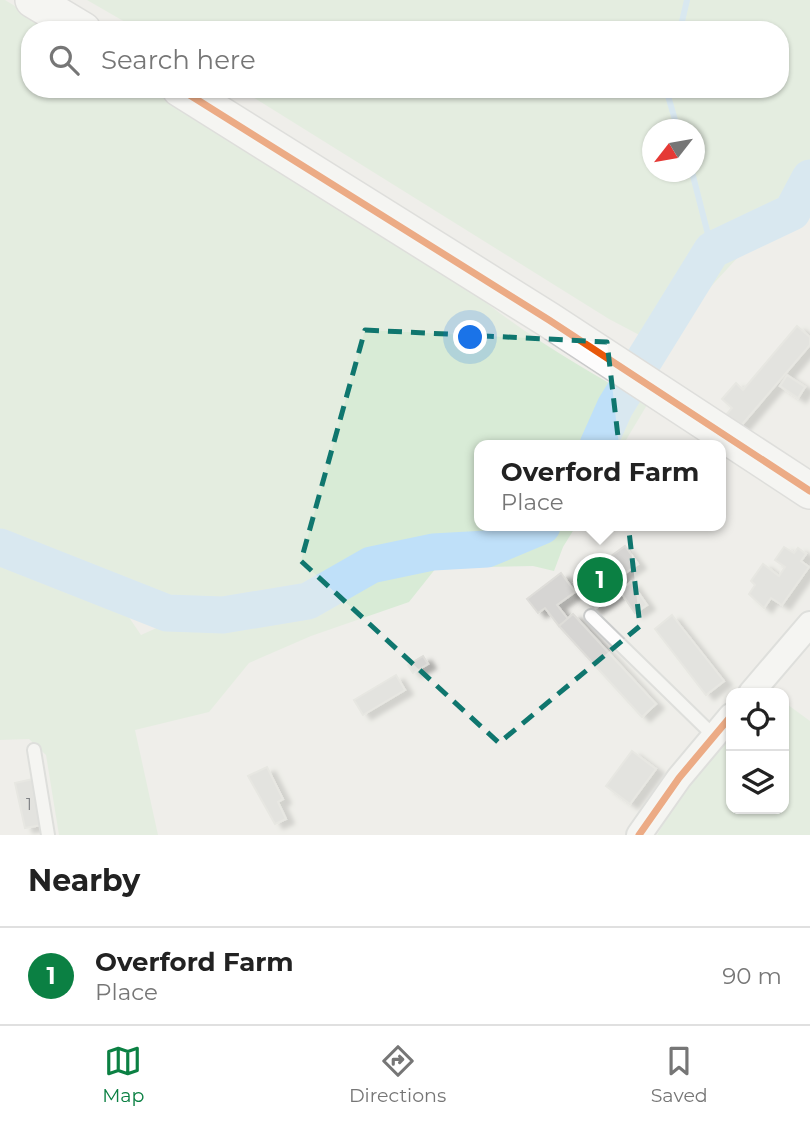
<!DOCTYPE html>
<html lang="en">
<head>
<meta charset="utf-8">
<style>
	:root { --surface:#fff; --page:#f2f2f2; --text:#222; --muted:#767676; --line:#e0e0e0; --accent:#0b8043 }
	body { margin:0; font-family:Montserrat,sans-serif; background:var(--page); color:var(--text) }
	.controls { position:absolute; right:21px; bottom:21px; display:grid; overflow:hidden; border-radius:14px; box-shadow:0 2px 5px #0004 }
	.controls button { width:63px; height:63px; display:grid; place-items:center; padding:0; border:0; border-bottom:2px solid var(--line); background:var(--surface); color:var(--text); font:35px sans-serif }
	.compass { position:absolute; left:642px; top:119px; width:63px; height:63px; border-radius:50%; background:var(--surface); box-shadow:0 2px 5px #0004; rotate:239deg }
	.you { position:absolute; left:471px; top:338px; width:24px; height:24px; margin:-18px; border:5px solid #fff; border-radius:50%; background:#1a73e8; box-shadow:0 0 0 10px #1a73e833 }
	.badge { display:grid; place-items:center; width:46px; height:46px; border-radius:50%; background:var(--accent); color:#fff; font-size:23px; font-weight:700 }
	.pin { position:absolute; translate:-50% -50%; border:4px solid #fff; box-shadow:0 2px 7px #0006 }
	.popup { position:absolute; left:474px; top:440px; width:252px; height:91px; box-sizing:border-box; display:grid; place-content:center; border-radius:14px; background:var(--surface); filter:drop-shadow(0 2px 5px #0005); font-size:23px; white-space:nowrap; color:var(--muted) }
	.popup b { font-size:26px; color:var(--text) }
	.popup::after { content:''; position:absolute; left:50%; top:100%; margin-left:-14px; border:14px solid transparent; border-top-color:var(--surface) }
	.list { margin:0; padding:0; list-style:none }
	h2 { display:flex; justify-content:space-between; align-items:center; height:91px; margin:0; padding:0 28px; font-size:30px }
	h2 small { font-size:23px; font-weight:400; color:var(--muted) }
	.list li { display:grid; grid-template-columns:46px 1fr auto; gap:21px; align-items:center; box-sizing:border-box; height:98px; padding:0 28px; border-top:2px solid var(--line) }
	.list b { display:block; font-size:26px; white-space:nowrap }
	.list p { margin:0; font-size:23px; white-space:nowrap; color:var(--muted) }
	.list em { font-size:23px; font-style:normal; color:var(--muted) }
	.icon { flex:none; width:38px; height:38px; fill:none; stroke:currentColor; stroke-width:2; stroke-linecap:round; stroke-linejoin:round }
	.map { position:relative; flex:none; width:810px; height:835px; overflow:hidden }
	.search { position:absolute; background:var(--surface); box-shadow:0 2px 5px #0004; left:21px; right:21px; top:21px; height:77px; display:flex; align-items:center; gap:18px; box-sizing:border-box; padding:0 24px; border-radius:28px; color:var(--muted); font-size:26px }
	.sheet { height:189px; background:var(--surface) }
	nav { display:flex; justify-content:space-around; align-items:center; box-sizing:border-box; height:98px; border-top:2px solid var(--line); background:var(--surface); font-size:19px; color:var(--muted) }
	nav a { display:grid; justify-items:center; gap:4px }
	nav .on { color:var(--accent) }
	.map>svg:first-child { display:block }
	.green { fill:#d8ebd6; fill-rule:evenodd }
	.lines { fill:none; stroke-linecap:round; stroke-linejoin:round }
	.stream { stroke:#bfe0f9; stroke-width:6 }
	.river { stroke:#bfe0f9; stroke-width:37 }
	.building { fill:#d6d5d3; stroke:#deddd9; stroke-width:2; filter:url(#shadow) }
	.lane-casing { stroke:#cbcccc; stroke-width:16 }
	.street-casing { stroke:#cbcccc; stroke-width:28 }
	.secondary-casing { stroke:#cacacb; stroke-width:38 }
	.lane { stroke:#fdfcfc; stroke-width:12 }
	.street { stroke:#fdfcfc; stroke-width:24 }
	.secondary { stroke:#fdfcfc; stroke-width:35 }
	.cycleway-casing { stroke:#fff; stroke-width:11 }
	.cycleway { stroke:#e8590c; stroke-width:7 }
	.marked { fill:none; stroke:#0f766e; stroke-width:5; stroke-dasharray:14 9; stroke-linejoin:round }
	.labels { text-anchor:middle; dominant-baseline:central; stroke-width:7; stroke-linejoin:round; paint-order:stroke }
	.number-label { font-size:16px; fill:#7e8184 }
</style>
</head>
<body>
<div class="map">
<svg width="810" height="835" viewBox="0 0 810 835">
	<defs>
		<filter id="shadow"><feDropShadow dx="8" dy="4.5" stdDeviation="2" flood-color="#0004"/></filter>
	</defs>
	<rect width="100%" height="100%" fill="#efeeea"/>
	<!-- green -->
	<g class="green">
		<path d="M0 0H5L54 30H30V89H150L470 289C523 335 586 370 647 405L623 445H479V526H576L563 547 554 571 533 566 436 568 409 602 311 636 249 663 209 712 135 730 158 835H59L46 755 29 739 0 740ZM101 576 150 591 183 616 141 635Z"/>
		<path d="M87 0H810V201L786 224 740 255 704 294 664 348 609 319 240 89H780V30H139ZM652 130H694V172H652Z"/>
		<polygon points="784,702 810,721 810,835 657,835 689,780 731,736 731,809 784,809"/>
	</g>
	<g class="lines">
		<!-- stream -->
		<g class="stream">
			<polyline points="680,30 687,0"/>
			<polyline points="666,89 678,130"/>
			<polyline points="692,172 712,250"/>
		</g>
		<!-- river -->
		<g class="river">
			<polyline points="598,445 615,407 712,250 792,212 810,178"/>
			<polyline points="0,547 167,613 223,615 308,601 371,565 433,552 487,549 542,526"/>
		</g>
	</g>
	<!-- building -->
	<g class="building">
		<polygon points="797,326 810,337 810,345 740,427 726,415 732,408 722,399 736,383 743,390"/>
		<polygon points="787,375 805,387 798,398 780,386"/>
		<polygon points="625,546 638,564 620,577 626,586 631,582 647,605 635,613 620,591 593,610 574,583"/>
		<polygon points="784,547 794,553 798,548 806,554 801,561 809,567 782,605 771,598 764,608 749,594 755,585 751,581 763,564 779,576 785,567 775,560"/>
		<polygon points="561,573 575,592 557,605 568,619 559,626 545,608 538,613 527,599"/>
		<polygon points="573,614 656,704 642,717 559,626"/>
		<polygon points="672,615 724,681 706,695 655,629"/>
		<polygon points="423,656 428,664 413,673 408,665"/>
		<polygon points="396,675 405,690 363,715 354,700"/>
		<polygon points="632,751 656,769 630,804 606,786"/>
		<polygon points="267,767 283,799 278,802 286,819 275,824 248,776"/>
		<polygon points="33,779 42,825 25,828 15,783"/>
	</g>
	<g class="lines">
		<!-- lane casing -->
		<g class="lane-casing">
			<g id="lane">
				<polyline points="591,616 714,736"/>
				<polyline points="34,750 48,835"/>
			</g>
		</g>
		<!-- street casing -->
		<g class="street-casing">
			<g id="street">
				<polyline points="751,693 810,624"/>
				<polyline points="639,835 679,778 731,716"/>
			</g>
		</g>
		<!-- secondary casing -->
		<g class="secondary-casing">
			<g id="secondary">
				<polyline points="33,0 83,30"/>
				<polyline points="180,89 549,320 810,491"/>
			</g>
		</g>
		<!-- lane -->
		<use href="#lane" class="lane"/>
		<!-- street -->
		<use href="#street" class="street"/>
		<!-- secondary -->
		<use href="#secondary" class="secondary"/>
		<!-- cycleway casing -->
		<g class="cycleway-casing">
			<g id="cycleway">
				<polyline points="180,89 549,320 810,491"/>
				<polyline points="639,835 679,778 731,716"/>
			</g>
		</g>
		<!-- cycleway -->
		<use href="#cycleway" class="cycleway"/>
	</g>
	<!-- marked area -->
	<path d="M0 0H810V835H0ZM365 330 607 342 640 626 499 743 301 561Z" fill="#efeeea" fill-opacity=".55" fill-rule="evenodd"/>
	<path class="marked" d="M365 330 607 342 640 626 499 743 301 561Z"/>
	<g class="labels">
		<!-- number labels -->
		<g class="number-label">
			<text x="29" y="804">1</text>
		</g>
	</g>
</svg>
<div class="controls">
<button><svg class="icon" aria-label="locate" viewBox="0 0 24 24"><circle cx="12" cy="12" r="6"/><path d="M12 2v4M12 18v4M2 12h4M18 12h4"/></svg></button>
<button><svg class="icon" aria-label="layers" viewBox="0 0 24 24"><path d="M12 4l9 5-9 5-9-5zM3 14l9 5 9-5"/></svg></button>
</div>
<svg class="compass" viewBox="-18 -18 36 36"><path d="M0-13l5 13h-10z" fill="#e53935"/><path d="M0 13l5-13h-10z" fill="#767676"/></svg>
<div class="you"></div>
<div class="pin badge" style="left:600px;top:580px">1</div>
<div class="popup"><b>Overford Farm</b>Place</div>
<div class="search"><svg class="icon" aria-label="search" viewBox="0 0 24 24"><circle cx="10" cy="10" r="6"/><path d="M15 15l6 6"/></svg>Search here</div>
</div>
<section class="sheet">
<h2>Nearby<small></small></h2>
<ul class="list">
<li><span class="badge">1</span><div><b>Overford Farm</b><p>Place</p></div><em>90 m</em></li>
</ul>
</section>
<nav>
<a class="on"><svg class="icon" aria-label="map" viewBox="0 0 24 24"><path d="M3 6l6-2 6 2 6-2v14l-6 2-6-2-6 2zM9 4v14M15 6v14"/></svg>Map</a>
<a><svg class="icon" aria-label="directions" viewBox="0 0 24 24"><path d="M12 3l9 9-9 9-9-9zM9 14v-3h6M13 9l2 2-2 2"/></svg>Directions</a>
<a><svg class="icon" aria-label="saved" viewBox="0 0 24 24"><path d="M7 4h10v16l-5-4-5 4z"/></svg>Saved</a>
</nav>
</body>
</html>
